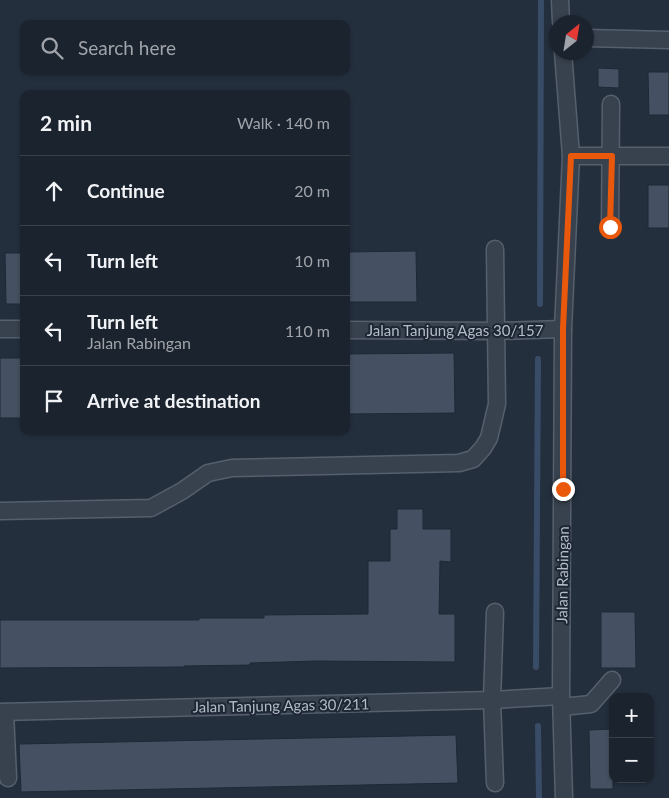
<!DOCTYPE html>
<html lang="en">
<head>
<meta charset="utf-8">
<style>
	:root { --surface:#1b232e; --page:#242b36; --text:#f1f3f6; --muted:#a0a4aa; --line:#39404a }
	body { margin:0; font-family:Lato,sans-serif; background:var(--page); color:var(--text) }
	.controls { position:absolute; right:15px; bottom:15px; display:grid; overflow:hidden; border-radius:10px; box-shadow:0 1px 4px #0004 }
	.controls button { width:45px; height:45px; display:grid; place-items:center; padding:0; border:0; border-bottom:1px solid var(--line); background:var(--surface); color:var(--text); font:25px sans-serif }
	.compass { position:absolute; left:549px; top:15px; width:45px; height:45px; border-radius:50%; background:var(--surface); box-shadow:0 1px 4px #0004; rotate:30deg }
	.stop { position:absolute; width:15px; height:15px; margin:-11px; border:4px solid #ea580c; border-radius:50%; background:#fff }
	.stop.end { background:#ea580c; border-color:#fff; box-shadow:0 1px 5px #0008 }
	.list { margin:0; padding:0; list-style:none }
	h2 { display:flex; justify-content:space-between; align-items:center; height:65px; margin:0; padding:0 20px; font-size:21px }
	h2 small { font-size:16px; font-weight:400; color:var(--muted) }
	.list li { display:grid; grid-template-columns:32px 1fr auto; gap:15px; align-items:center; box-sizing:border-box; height:70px; padding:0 20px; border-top:1px solid var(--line) }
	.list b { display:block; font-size:19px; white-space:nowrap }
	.list p { margin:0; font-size:16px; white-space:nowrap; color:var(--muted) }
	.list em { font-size:16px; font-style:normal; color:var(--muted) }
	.icon { flex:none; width:28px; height:28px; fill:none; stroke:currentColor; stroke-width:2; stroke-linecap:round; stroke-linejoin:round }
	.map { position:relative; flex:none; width:669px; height:798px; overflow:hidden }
	.search { position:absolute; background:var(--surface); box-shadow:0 1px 4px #0004; left:20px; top:20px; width:330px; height:55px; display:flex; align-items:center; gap:12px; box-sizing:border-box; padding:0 18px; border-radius:10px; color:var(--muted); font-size:19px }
	.panel { position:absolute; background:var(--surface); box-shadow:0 1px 4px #0004; left:20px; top:90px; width:330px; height:345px; border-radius:10px }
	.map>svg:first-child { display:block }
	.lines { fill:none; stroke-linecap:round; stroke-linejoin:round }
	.stream { stroke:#394c67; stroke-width:6 }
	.building { fill:#455162; stroke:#1f2835 }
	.street-casing { stroke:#565f6c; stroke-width:19 }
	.street { stroke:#38414e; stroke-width:16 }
	.route { stroke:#ea580c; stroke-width:6 }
	.labels { text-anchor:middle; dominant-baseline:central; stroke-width:4; stroke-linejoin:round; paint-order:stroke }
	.street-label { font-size:15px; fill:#b4bcc9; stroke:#1d2633 }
</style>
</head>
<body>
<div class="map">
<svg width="669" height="798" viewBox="0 0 669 798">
	<rect width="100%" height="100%" fill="#242f3e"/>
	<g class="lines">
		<!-- stream -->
		<g class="stream">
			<polyline points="540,304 541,0"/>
			<polyline points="536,667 538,359"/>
			<polyline points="538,726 539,798"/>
		</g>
	</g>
	<!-- building -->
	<g class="building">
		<polygon points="598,68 619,69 619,88 598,87"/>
		<polygon points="648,72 669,72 669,115 649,115"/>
		<rect x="648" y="185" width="21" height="43"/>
		<polygon points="416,251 417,302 346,302 346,252"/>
		<polygon points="5,253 24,253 24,304 6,304"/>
		<polygon points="454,353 455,413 346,414 346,354"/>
		<rect x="0" y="358" width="24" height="60"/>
		<polygon points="397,509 423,509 423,529 451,529 451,562 440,561 439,614 455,614 455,662 316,661 250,663 250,665 184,666 184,667 0,668 0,620 199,620 199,618 264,618 264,615 368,614 368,561 390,561 390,529 397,529"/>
		<polygon points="601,612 635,612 636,668 601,668"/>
		<polygon points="613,729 613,789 590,789 589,730"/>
		<polygon points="456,735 458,783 21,792 19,744"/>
	</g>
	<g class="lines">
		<!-- street casing -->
		<g class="street-casing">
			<g id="street">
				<polyline points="560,0 561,22"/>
				<polyline points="586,38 669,40"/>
				<polyline points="563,52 571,156 563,329 561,696 564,798"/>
				<polyline points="571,156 669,156"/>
				<polyline points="610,227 611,104"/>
				<polyline points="0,329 24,329"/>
				<polyline points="346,330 496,331 563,329"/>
				<polyline points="0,511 151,508 182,491 208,473 232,468 459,463 473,459 483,448 489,438 497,404 495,249"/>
				<polyline points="562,707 591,704 612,680"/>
				<polyline points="0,712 492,700 561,696"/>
				<polyline points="5,712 8,778"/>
				<polyline points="495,783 492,700 495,612"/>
			</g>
		</g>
		<!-- street -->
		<use href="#street" class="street"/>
	</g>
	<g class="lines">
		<!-- route -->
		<polyline class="route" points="563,489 563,329 571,156 612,156 610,227"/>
	</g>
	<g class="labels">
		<!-- street labels -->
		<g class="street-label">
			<text x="455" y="330">Jalan Tanjung Agas 30/157</text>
			<text transform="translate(562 575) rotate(-89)">Jalan Rabingan</text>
			<text transform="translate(281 705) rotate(-1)">Jalan Tanjung Agas 30/211</text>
		</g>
	</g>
</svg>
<div class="controls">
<button>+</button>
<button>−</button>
</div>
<svg class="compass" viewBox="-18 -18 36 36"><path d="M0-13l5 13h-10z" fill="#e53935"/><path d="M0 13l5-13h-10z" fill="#a0a4aa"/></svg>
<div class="stop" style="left:610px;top:227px"></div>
<div class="stop end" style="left:563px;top:489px"></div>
<div class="search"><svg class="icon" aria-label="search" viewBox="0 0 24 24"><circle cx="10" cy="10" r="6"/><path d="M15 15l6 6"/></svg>Search here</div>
<section class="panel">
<h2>2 min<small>Walk · 140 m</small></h2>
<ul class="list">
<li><svg class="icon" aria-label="ahead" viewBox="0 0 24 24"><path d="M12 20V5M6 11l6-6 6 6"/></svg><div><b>Continue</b></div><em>20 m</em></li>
<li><svg class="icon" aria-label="left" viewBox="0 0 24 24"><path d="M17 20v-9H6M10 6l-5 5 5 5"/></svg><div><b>Turn left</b></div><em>10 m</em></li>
<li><svg class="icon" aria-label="left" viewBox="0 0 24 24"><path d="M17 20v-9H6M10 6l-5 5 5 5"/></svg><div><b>Turn left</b><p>Jalan Rabingan</p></div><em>110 m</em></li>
<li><svg class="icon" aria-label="arrive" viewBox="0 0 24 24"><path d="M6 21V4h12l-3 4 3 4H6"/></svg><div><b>Arrive at destination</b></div></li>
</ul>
</section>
</div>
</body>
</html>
